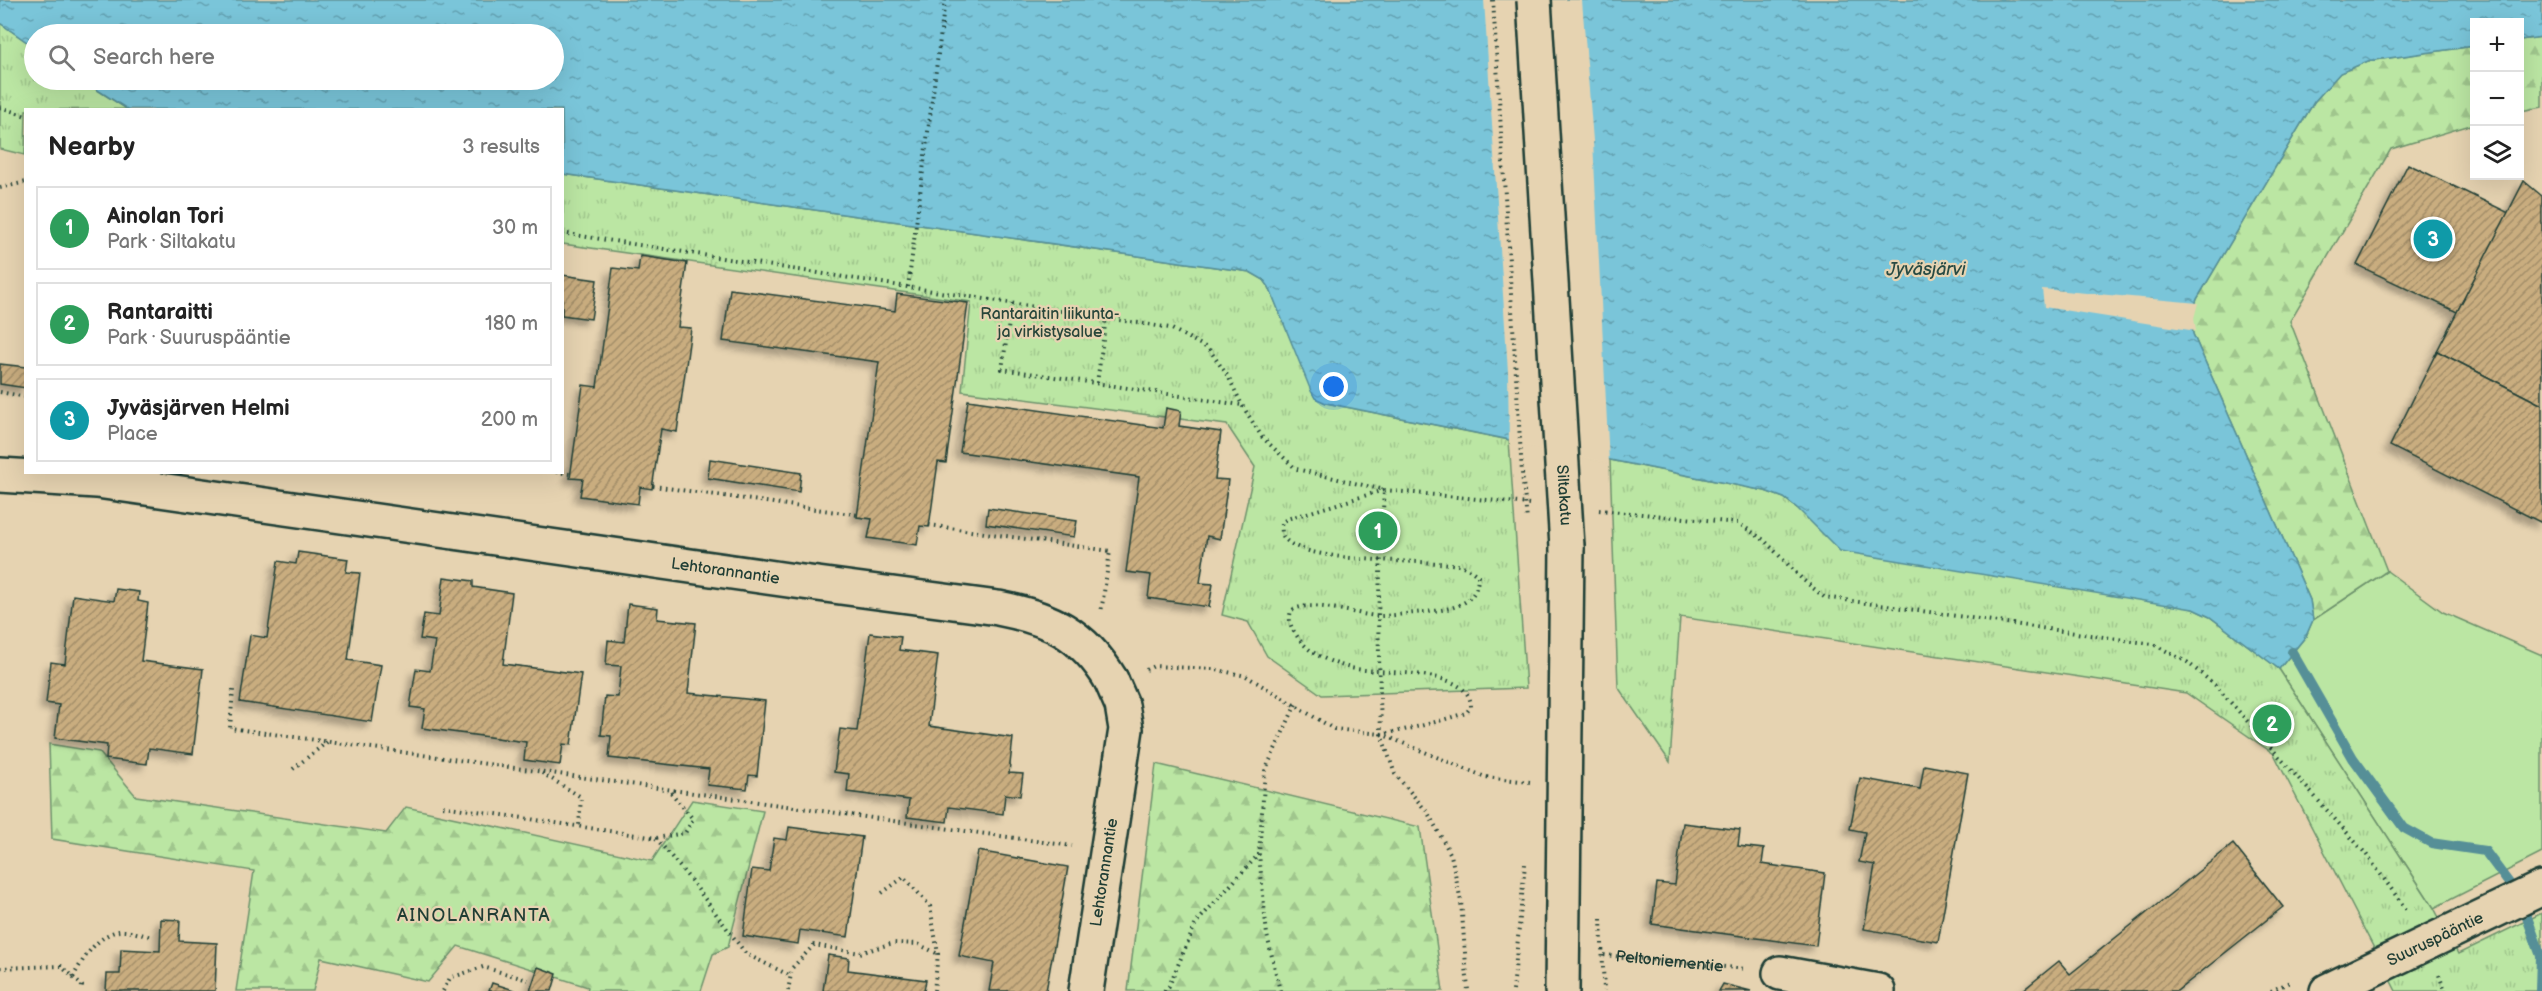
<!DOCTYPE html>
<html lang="en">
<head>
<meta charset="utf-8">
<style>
	:root { --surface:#fff; --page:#f2f2f2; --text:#222; --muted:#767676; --line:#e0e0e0; --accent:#1f3d34 }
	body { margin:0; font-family:"Balsamiq Sans",sans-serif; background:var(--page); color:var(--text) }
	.controls { position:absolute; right:18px; top:18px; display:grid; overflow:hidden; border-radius:0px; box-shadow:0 6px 24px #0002 }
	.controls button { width:54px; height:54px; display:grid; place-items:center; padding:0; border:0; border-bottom:2px solid var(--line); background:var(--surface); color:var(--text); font:30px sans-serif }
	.you { position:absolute; left:1334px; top:387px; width:21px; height:21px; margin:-15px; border:4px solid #fff; border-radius:50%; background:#1a73e8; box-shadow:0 0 0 9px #1a73e833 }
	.badge { display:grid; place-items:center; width:39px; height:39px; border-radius:50%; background:var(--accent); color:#fff; font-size:20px; font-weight:700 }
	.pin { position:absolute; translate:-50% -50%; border:3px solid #fff; box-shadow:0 2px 6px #0006 }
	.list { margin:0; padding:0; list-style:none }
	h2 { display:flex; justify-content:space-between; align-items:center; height:78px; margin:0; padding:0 24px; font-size:26px }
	h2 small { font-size:20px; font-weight:400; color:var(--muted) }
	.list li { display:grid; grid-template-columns:39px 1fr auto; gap:18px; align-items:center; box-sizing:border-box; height:84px; margin:0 12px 12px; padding:0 12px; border:2px solid var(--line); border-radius:0px }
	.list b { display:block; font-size:22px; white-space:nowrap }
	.list p { margin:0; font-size:20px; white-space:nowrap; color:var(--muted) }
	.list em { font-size:20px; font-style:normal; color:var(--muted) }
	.icon { flex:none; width:33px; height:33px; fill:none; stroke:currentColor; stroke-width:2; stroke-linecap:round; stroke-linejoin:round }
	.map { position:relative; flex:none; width:2542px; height:991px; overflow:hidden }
	.search { position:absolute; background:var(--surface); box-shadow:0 6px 24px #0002; left:24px; top:24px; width:540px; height:66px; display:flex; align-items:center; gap:15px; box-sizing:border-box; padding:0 21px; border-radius:33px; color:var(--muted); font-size:22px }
	.panel { position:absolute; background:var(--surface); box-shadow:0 6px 24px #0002; left:24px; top:108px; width:540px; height:366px; border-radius:0px }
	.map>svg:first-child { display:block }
	.grass { fill:#bbe6a3; stroke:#6d926c; stroke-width:1.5 }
	.forest { fill:url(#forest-firs); stroke:#6d926c; stroke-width:1.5 }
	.park { fill:url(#park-tufts); stroke:#6d926c; stroke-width:1.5 }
	.water { fill:url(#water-ripples); stroke:#568f97; stroke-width:1.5 }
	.pier { fill:#e6d3b1 }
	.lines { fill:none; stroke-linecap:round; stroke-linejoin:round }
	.stream { stroke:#568f97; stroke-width:10 }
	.building { fill:url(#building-hatch); stroke:#1f3d34; stroke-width:1.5; filter:url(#shadow) }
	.minor-casing { stroke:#1f3d34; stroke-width:38 }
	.tertiary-casing { stroke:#1f3d34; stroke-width:38 }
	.secondary-casing { stroke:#1f3d34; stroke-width:38 }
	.path { stroke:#1f3d34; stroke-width:4; stroke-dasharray:1.5 4.5; stroke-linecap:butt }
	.minor { stroke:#e6d3b1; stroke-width:33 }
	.tertiary { stroke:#e6d3b1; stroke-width:33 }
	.secondary { stroke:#e6d3b1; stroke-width:33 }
	.secondary-bridge-casing { stroke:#1f3d34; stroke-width:38; stroke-linecap:butt }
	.path-bridge { stroke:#1f3d34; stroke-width:4; stroke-dasharray:1.5 4.5; stroke-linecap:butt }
	.secondary-bridge { stroke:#e6d3b1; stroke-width:33 }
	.labels { text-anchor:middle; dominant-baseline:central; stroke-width:4.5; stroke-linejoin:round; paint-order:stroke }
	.park-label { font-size:16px; fill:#27453a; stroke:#e6d3b1 }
	.street-label { font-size:16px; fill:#1f3d34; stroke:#e6d3b1 }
	.water-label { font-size:18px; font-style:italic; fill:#284b44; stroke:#e6d3b1 }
	.neighbourhood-label { font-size:18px; letter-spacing:1.5px; fill:#1f3d34; stroke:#e6d3b1 }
</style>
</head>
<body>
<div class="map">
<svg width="2542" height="991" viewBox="0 0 2542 991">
	<defs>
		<pattern id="forest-firs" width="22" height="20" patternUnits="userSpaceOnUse" patternTransform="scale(1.5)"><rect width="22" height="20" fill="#bbe6a3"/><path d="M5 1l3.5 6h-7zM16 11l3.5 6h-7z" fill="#a0c68d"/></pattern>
		<pattern id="park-tufts" width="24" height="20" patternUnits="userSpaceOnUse" patternTransform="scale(1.5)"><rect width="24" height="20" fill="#bbe6a3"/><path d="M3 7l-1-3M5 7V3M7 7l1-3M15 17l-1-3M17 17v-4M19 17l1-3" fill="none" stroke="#a0c68d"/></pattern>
		<pattern id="water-ripples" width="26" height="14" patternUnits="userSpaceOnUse" patternTransform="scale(1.5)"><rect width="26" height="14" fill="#7ac5d9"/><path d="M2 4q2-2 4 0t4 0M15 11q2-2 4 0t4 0" fill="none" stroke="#63a1b1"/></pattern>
		<pattern id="building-hatch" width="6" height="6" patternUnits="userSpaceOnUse" patternTransform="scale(1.5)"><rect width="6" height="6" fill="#c9ad7f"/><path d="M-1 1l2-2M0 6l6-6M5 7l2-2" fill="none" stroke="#a38e69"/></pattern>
		<filter id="shadow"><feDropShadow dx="-5.5" dy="5.5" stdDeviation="3" flood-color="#0004"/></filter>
	</defs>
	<rect width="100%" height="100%" fill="#e6d3b1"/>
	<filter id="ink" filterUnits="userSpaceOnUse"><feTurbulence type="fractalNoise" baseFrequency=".0167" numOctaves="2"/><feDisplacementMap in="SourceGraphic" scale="12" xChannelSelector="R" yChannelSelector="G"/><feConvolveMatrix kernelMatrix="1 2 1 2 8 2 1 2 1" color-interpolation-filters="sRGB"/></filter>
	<g filter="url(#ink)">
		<!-- grass -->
		<polygon class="grass" points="2387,571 2443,612 2542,655 2542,853 2434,908 2279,669 2306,636 2313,620"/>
		<!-- forest -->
		<g class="forest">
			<polygon points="2542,37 2542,107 2520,111 2520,40"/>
			<polygon points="2474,46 2474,124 2391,149 2290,321 2387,571 2313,620 2310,600 2193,334 2191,318 2197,299 2314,102 2340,73 2368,61"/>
			<polygon points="49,744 99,752 136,796 386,833 406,807 652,861 692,800 763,811 728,947 713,954 701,991 587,991 588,987 458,946 428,982 321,958 313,991 236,991 254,871 52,839"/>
			<polygon points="1156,764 1420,827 1443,991 1128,991"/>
		</g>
		<!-- park -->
		<g class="park">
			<polygon points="0,23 34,47 34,80 82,80 127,109 26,110 25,155 0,149"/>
			<polygon points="563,174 1250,272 1264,280 1269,287 1315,398 1326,403 1509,440 1526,688 1322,695 1267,656 1248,622 1222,615 1255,467 1227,425 962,391 971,302 563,244"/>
			<polygon points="1610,460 1765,491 1784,498 1797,508 2193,609 2210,617 2279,669 2434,908 2458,954 2542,913 2542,991 2396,991 2274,754 2186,693 1680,617 1670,762 1618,687"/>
		</g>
		<!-- water -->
		<polygon class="water" points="0,0 2542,0 2542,37 2520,40 2520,22 2474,22 2474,46 2368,61 2340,73 2314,102 2197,299 2191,318 2193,334 2310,600 2313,620 2306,636 2279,669 2210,617 2193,609 1840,551 1797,508 1784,498 1765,491 1326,403 1315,398 1311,391 1269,287 1264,280 1250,272 563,174 562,110 127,109 82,80 554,80 554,34 34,34 34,47 0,23"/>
		<!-- pier -->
		<g class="pier">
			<polygon points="1484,0 1582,0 1593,141 1609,463 1509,443 1508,372"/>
			<polygon points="2042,289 2198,303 2194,318 2196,331 2044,307"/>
		</g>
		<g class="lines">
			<!-- stream -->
			<polyline class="stream" points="2292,652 2353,758 2404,828 2431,843 2485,851 2520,898 2541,956 2540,991"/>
		</g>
		<!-- building -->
		<g class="building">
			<polygon points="2408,164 2509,213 2457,312 2357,265"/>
			<polygon points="2524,181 2542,196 2542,405 2437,351"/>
			<polygon points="640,256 687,263 678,327 691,328 677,432 661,429 652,489 640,487 638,504 580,496 583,479 570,478 583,385 597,387 613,268 638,271"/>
			<polygon points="562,275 597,280 591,319 562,315"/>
			<polygon points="730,289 895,311 897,294 968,303 946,463 938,462 929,527 920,526 917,545 868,538 872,519 857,517 879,362 723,341"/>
			<polygon points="2437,351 2542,405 2542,523 2390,446"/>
			<polygon points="0,364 26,367 26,388 0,384"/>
			<polygon points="968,400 1163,428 1166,408 1181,411 1179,426 1221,432 1215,479 1228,480 1220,539 1207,536 1200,583 1213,584 1209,607 1148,598 1151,575 1126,572 1139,477 960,452"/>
			<polygon points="710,459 801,473 799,492 708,478"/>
			<polygon points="988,508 1077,521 1074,537 986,524"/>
			<polygon points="298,552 348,559 346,572 360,573 348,660 381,665 372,722 240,702 250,635 267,638 278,561 296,564"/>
			<polygon points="444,577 473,581 473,587 512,593 503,664 581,674 571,745 563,744 560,765 524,760 526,742 422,728 425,709 410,707 416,669 430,671 435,641 420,639 424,614 439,616"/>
			<polygon points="116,589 139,592 138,601 148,603 141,661 203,669 193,754 149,748 147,764 106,759 107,745 55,738 59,705 46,703 51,662 65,664 73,595 114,601"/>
			<polygon points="628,604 658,608 657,619 696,623 688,693 765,701 757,776 749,775 747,789 707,785 709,769 609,758 611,736 601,735 605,696 618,697 621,666 606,665 608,640 624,642"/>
			<polygon points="870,633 901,637 899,650 938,655 929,726 1013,738 1009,773 1023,774 1020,796 1005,794 1003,814 949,807 947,822 907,817 909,800 847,792 849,774 834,772 840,729 857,731"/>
			<polygon points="1924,765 1968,773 1938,942 1864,929 1875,865 1859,862 1865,832 1850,829 1860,778 1920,789"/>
			<polygon points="1683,823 1740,830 1738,846 1764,849 1762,864 1825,873 1816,946 1652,924 1657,883 1675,885"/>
			<polygon points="789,827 862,837 848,937 800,930 798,944 743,936 752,869 769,871 774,838 787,840"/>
			<polygon points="2233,844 2283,907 2177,991 2022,991 2059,961 2070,974"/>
			<polygon points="978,851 1068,867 1046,991 989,991 994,963 959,956"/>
			<polygon points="161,919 180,920 179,941 217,943 215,991 106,991 107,974 120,974 121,949 160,951"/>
			<polygon points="828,955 849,958 848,970 926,980 924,991 823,991"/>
			<polygon points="538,967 557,974 552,991 530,991"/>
			<polygon points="492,983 517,991 489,991"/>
			<polygon points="1723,984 1751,991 1719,991"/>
		</g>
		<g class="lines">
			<!-- minor casing -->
			<g class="minor-casing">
				<g id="minor">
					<path id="s2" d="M0 475 97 481 795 581 998 608C1050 618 1083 633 1111 680"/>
					<polyline points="1780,973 1878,991"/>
					<path id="s3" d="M2327 991 2542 888"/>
				</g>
			</g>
			<!-- tertiary casing -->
			<g class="tertiary-casing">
				<g id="tertiary">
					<path id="s4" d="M1086 991 1126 729 1122 705 1111 680"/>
				</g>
			</g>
			<!-- secondary casing -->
			<g class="secondary-casing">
				<polyline id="secondary" points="1562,991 1567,547"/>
			</g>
			<!-- path -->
			<g class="path">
				<polyline points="0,107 26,116"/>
				<polyline points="0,188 26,182"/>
				<polyline points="562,233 1170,328 1209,349 1229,378 1242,405 1262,437 1296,469 1384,490 1529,504"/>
				<polyline points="908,287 945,0"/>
				<polyline points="1012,303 1002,369 1241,405"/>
				<polyline points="1097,383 1106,318"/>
				<polyline points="0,392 26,397"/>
				<polyline points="556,472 570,474"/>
				<polyline points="653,486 858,515"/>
				<polyline points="1599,510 1738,523 1764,540 1802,579 1824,597 2153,644 2187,662 2215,685 2366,854 2408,912"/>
				<polyline points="929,525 1110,551 1101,613"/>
				<polyline points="1146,670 1154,666 1213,669 1246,676 1334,729 1381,734 1485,777 1530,782"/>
				<polyline points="233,690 230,728 1072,846"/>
				<path d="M1381 734C1410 730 1439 721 1466 713L1471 707C1471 665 1377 676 1347 667 1327 661 1308 653 1297 636 1291 628 1288 621 1291 611 1307 598 1356 615 1378 616 1390 616 1403 614 1415 613 1441 610 1478 610 1478 576 1472 571 1466 566 1458 565 1425 559 1299 565 1283 536 1281 532 1282 526 1282 522L1287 519 1384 490 1378 616 1381 734 1395 774 1428 813 1451 855 1461 901 1468 991"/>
				<polyline points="293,769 327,742"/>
				<polyline points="542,773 581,797 579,826"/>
				<polyline points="443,806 656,838 685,833 693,819 668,789"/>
				<polyline points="656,838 693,883 746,954 791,976"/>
				<polyline points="882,893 904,877 930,906 938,954 934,991"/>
				<polyline points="1601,919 1604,991"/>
				<path id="s1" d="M1604 955 1746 969"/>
				<polyline points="0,968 61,966 82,986 81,991"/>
				<polyline points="2439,975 2445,991"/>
				<path d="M73 977C83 959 97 935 119 931 129 930 143 935 152 937"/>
				<polyline points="443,991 450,978 483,967 528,980"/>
				<polyline points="788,991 792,968 814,945 860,953 893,943 918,944 938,954"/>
				<polyline points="1164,991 1169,986 1196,923 1259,854"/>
				<polyline points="1280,991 1267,935 1259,854 1265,771 1296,704"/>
				<polyline points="1513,991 1525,864"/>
				<polyline points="2271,991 2292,981"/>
			</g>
			<!-- minor -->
			<use href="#minor" class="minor"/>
			<!-- tertiary -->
			<use href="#tertiary" class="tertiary"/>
			<!-- secondary -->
			<use href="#secondary" class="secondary"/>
			<!-- secondary-bridge casing -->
			<g class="secondary-bridge-casing">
				<g id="secondary-bridge">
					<path id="s5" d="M1534 0 1567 547"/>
				</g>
			</g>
			<!-- path-bridge -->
			<polyline class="path-bridge" points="1493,0 1522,473 1527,520"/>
			<!-- secondary-bridge -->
			<use href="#secondary-bridge" class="secondary-bridge"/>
		</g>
	</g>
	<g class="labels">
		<!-- park labels -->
		<g class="park-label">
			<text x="1050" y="314">Rantaraitin liikunta-<tspan x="1050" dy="18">ja virkistysalue</tspan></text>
		</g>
		<!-- street labels -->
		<g class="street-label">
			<text stroke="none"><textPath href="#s5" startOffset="496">Siltakatu</textPath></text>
			<text stroke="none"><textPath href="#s2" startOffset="732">Lehtorannantie</textPath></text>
			<text stroke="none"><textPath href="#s4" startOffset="120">Lehtorannantie</textPath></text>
			<text stroke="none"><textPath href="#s3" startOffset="120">Suuruspääntie</textPath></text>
			<text stroke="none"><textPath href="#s1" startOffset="66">Peltoniementie</textPath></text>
		</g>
		<!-- water labels -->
		<g class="water-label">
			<text x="1926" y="269">Jyväsjärvi</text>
		</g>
		<!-- neighbourhood labels -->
		<g class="neighbourhood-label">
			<text x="474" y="915">AINOLANRANTA</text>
		</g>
	</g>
</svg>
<div class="controls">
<button>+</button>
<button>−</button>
<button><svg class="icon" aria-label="layers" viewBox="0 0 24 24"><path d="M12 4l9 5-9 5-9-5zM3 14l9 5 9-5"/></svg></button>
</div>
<div class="you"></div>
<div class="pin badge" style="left:1378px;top:531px;background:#2e9e5b">1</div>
<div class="pin badge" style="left:2272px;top:724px;background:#2e9e5b">2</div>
<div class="pin badge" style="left:2433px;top:239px;background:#0f9aa8">3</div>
<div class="search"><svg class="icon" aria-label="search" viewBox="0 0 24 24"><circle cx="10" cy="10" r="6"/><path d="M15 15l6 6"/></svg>Search here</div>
<section class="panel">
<h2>Nearby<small>3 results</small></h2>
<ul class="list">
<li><span class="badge" style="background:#2e9e5b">1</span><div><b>Ainolan Tori</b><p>Park · Siltakatu</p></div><em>30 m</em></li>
<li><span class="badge" style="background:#2e9e5b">2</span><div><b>Rantaraitti</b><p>Park · Suuruspääntie</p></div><em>180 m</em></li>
<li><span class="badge" style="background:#0f9aa8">3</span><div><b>Jyväsjärven Helmi</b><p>Place</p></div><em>200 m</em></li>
</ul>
</section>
</div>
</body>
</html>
